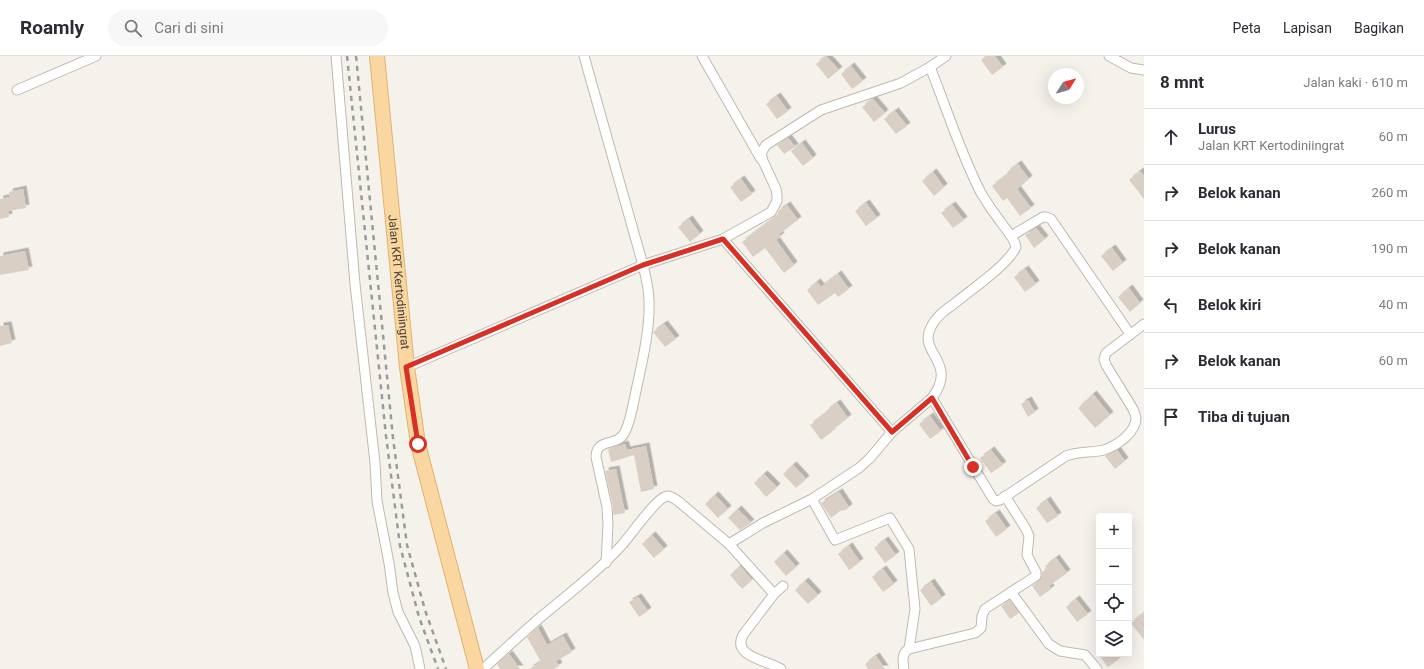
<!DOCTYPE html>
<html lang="id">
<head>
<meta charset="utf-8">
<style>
	:root { --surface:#fff; --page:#f7f7f7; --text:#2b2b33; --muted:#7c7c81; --line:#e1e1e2 }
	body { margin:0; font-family:Roboto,sans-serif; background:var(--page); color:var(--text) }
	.controls { position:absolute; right:12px; bottom:12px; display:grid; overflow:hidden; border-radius:4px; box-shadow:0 4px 16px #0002 }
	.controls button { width:36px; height:36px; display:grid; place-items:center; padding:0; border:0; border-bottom:1px solid var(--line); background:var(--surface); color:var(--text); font:20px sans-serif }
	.compass { position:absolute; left:1048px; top:12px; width:36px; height:36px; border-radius:50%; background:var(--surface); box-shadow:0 4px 16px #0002; rotate:53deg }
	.stop { position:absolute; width:12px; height:12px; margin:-9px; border:3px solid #d93025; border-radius:50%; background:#fff }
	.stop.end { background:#d93025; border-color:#fff; box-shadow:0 1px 4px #0008 }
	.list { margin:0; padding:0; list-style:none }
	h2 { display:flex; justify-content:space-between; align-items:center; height:52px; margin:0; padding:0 16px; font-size:17px }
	h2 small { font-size:13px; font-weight:400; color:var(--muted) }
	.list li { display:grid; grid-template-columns:26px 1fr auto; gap:12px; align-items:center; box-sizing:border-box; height:56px; padding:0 16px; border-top:1px solid var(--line) }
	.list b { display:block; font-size:15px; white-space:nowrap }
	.list p { margin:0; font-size:13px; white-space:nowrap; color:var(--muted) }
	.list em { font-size:13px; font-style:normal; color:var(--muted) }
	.icon { flex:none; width:22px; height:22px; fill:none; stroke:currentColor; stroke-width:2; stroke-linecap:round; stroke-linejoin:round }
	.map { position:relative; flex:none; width:1144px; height:613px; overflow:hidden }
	header { display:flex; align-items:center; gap:24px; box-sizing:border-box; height:56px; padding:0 20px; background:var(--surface); border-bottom:1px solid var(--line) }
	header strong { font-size:19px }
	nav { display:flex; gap:22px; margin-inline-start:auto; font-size:14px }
	.search { width:280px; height:36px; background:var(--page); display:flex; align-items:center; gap:10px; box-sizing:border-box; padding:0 14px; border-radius:22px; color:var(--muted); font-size:15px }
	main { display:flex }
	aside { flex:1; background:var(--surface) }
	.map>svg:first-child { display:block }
	.building { fill:#dacfc5; filter:url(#shadow) }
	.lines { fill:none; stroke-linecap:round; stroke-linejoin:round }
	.minor-casing { stroke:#c1b8af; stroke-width:11 }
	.primary-casing { stroke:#e0b26f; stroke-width:16 }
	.minor { stroke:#fff; stroke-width:9 }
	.primary { stroke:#fad7a0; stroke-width:14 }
	.rail { stroke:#9a9a9a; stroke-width:2.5; stroke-dasharray:5 5; stroke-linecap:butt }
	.route { stroke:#d93025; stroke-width:5 }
	.labels { text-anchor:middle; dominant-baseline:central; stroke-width:3; stroke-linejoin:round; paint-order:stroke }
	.street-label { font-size:12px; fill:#4a423a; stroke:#fff }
</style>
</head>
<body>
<header>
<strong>Roamly</strong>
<div class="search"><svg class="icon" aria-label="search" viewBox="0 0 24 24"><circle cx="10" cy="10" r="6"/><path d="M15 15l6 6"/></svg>Cari di sini</div>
<nav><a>Peta</a><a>Lapisan</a><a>Bagikan</a></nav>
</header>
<main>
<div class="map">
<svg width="1144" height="613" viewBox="0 0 1144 613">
	<defs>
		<filter id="shadow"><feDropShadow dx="3.5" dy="-3.5" stdDeviation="0" flood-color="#0004"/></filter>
	</defs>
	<rect width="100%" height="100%" fill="#f5f2ec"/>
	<!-- building -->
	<g class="building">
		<polygon points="826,0 839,14 828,23 816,8"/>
		<polygon points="986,0 995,0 1003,11 992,19 981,4"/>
		<polygon points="851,10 863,25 852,33 841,18"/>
		<polygon points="777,40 788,55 777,63 766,48"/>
		<polygon points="873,43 885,57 874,66 862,51"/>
		<polygon points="895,55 907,70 896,78 884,63"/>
		<polygon points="788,82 795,91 784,98 777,89"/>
		<polygon points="802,87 813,102 803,110 791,95"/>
		<polygon points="1018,108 1029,123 1017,133 1031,152 1020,160 1007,142 1003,145 992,130 1008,118 1007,116"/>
		<polygon points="1140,115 1144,120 1144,143 1129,124"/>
		<polygon points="933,116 944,131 934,140 922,125"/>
		<polygon points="741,123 752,138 741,146 730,131"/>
		<polygon points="23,133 26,152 8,155 9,161 0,163 0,143 10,141 9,136"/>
		<polygon points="866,147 877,162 866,170 855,155"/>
		<polygon points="787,149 798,164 779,178 781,180 776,184 794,209 784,217 765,192 753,201 742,186 778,159 778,155"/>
		<polygon points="952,149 964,164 953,172 941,157"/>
		<polygon points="689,163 700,178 690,186 678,171"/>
		<polygon points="1036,172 1045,183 1034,192 1025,179"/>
		<polygon points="1112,192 1123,207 1113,215 1101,200"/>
		<polygon points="25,195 29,214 0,219 0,200"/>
		<polygon points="1025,213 1036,228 1025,236 1014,221"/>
		<polygon points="838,218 849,233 838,241 835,237 818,249 807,234 817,226 821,231"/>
		<polygon points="1129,232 1140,247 1130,256 1118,241"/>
		<polygon points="664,268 676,283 665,291 653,276"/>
		<polygon points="8,269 12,287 0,290 0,270"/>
		<polygon points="1093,338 1110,359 1095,372 1078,352"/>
		<polygon points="1028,344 1035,356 1028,361 1021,348"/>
		<polygon points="837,347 848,362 831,375 832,376 821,384 810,369 827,356 826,355"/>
		<polygon points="930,360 941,375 930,383 919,368"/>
		<polygon points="625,388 627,394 646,390 654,433 641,436 634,399 611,406 608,393"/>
		<polygon points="991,394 1003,409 991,417 980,402"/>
		<polygon points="1117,394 1125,405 1115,413 1105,400"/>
		<polygon points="793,409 806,423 796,432 783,418"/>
		<polygon points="616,413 625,457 613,459 613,450 605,415"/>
		<polygon points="764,418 777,431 766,441 754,427"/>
		<polygon points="839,436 849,451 846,454 840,455 831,462 821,447"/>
		<polygon points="715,439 728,453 718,462 705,448"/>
		<polygon points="1047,444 1058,460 1047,467 1036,452"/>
		<polygon points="738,453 751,467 740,474 728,462"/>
		<polygon points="996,457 1007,473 996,481 985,465"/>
		<polygon points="652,479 664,493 654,502 642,488"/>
		<polygon points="885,484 896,499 885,507 874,492"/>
		<polygon points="849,490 860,506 849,514 838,498"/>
		<polygon points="784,497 796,511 786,520 774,506"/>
		<polygon points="1056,502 1067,517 1049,530 1051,533 1040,541 1032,530 1041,523 1042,516 1047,513 1045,510"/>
		<polygon points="740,510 752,524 742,533 730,519"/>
		<polygon points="883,513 894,528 883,536 872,521"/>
		<polygon points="805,525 818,539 808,548 795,534"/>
		<polygon points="931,526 942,542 931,550 920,534"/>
		<polygon points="638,541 648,555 639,561 629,546"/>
		<polygon points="1076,543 1088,558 1077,566 1066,551"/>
		<polygon points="1010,544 1019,557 1010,563 1001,550"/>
		<polygon points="1144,557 1144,584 1131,567"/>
		<polygon points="538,572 547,589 563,580 572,596 556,605 559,610 554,613 529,613 541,606 527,581"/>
		<polygon points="509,598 520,613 500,613 497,608"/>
		<polygon points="1098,598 1115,598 1119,603 1108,611"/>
		<polygon points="876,600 885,613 868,613 865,608"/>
	</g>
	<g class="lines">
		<!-- minor casing -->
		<g class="minor-casing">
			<g id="minor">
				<polyline points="336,0 355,228 375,407 377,445 389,507 393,537 398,556 415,590 420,613"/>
				<path d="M584 0 643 209C646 221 649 233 649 245 650 275 642 306 636 335 633 348 631 364 625 376 617 392 596 381 596 401L607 451 608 469 606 507"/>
				<polyline points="702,0 761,103"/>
				<polyline points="1109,0 1131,12 1144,14"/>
				<polyline points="17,34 96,0"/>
				<polyline points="1011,180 1043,161 1046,161 1051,163 1130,278"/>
				<polyline points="723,183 892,376"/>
				<polyline points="407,311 643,209 723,183 771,156 777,145 777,139 776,133 763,105 761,97 766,89 821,54 901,27 930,11 946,0"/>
				<path d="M932 342 993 443 996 445 1000 444 1066 400C1078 395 1091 397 1104 394 1116 390 1136 377 1136 362 1136 359 1134 356 1133 353L1106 309 1104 303 1106 297 1144 268"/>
				<path d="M812 443 835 484 890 462 909 493 915 553 909 593C901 597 903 606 904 613"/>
				<path d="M729 488 763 467 812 443 859 412 870 402 892 376 932 342C959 306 917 297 931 271 936 260 946 254 955 247 971 234 1008 209 1016 191 1014 181 1006 174 1000 165 993 156 987 147 981 137 960 96 947 53 930 11"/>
				<polyline points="1011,536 1049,588 1060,595 1085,599 1097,613"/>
				<polyline points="774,538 783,530"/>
				<polyline points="909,593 975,577 981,572 982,560 985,553 1036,520 1036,516 1027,499 1029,480 1026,473 1005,440"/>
				<path d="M483 613C503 595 522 577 542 560 570 537 598 515 622 489 631 479 657 441 667 440 672 440 675 443 678 445L729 488 774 538 743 579C731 601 770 605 781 613"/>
			</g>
		</g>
		<!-- primary casing -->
		<g class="primary-casing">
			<g id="primary">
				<path id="s1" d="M377 0 407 311 418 388 477 613"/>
			</g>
		</g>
		<!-- minor -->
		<use href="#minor" class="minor"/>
		<!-- primary -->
		<use href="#primary" class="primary"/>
		<!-- rail -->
		<g class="rail">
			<polyline points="347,0 386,380 400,490 419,561 438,613"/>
			<polyline points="356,0 393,382 407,489 425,554 446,613"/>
		</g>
	</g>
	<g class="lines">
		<!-- route -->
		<polyline class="route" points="418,388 406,311 643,209 723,183 892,376 932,342 973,411"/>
	</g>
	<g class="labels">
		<!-- street labels -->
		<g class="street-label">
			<text stroke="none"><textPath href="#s1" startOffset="227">Jalan KRT Kertodiniingrat</textPath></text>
		</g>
	</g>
</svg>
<div class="controls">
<button>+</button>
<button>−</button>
<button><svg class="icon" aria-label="locate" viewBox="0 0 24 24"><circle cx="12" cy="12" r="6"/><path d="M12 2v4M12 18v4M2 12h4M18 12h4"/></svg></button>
<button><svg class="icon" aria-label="layers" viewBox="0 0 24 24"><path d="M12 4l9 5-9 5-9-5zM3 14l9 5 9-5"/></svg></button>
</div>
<svg class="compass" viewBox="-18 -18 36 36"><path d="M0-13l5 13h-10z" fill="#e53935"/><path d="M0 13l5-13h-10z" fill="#7c7c81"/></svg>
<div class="stop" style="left:418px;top:388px"></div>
<div class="stop end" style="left:973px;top:411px"></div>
</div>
<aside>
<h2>8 mnt<small>Jalan kaki · 610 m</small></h2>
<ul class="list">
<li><svg class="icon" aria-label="ahead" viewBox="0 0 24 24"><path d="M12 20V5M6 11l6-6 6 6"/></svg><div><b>Lurus</b><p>Jalan KRT Kertodiniingrat</p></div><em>60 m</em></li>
<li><svg class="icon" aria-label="right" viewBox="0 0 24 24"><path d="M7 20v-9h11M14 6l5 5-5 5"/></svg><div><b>Belok kanan</b></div><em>260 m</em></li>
<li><svg class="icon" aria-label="right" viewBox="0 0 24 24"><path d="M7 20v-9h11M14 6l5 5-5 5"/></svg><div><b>Belok kanan</b></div><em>190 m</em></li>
<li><svg class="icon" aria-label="left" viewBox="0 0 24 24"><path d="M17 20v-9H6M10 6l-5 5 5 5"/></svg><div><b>Belok kiri</b></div><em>40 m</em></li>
<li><svg class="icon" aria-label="right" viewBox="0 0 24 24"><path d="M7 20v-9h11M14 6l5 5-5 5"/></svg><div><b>Belok kanan</b></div><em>60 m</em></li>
<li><svg class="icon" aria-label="arrive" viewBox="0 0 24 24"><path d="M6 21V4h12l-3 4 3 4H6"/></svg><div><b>Tiba di tujuan</b></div></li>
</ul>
</aside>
</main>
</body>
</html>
